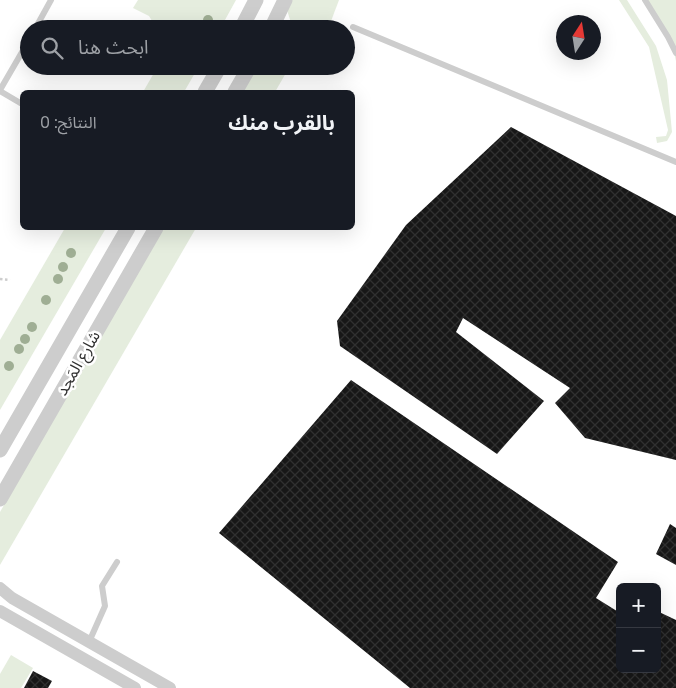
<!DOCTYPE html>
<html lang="ar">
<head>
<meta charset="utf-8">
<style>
	:root { --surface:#171b24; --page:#20242c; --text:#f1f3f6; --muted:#9ea1a6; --line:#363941 }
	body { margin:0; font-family:Poppins,"Noto Sans Arabic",sans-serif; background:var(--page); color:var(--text); direction:rtl }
	.controls { position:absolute; right:15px; bottom:15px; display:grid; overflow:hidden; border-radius:8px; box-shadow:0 5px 20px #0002 }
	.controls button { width:45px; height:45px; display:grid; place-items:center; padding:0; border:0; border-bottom:1px solid var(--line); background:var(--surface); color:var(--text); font:25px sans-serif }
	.compass { position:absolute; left:556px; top:15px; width:45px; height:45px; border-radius:50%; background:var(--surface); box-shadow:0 5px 20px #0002; rotate:12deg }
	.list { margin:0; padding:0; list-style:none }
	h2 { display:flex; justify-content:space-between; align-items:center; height:65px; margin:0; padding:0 20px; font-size:21px }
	h2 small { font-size:16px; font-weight:400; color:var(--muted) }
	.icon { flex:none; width:28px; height:28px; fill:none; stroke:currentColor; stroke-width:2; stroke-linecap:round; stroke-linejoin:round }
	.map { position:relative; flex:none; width:676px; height:688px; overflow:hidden; direction:ltr }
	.search { position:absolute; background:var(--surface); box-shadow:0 5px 20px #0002; left:20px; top:20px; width:335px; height:55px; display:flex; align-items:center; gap:12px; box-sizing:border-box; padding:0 18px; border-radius:28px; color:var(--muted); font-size:19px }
	.panel { position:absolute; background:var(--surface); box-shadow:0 5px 20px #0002; left:20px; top:90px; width:335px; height:140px; border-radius:8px; direction:rtl }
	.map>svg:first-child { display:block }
	.grass { fill:#e5edde }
	.building { fill:url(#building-cross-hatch) }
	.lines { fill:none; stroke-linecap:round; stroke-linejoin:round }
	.path { stroke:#cdcdcd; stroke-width:2.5; stroke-dasharray:2.5 2.5; stroke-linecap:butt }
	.service { stroke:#cdcdcd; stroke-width:6 }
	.minor { stroke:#cdcdcd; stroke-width:12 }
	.tertiary { stroke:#cdcdcd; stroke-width:15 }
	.tree { fill:#9fae94 }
	.labels { text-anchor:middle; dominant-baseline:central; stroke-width:5; stroke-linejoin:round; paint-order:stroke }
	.street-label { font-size:16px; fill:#303030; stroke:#fff }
</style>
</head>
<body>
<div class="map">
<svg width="676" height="688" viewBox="0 0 676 688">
	<defs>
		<pattern id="building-cross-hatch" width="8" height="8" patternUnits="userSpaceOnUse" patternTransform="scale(1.25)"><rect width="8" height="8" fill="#171717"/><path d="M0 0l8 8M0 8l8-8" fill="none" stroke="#303030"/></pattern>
	</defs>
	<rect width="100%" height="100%" fill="#fff"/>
	<!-- grass -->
	<g class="grass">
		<polygon points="138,0 236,0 220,29 157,29 149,16 133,8"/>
		<polygon points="291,0 339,0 328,29 293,29 287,10"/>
		<polygon points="619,0 627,0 656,46 667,80 672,132 667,141 657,143 656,137 666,136 668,130 649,47"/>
		<polygon points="646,0 676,0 676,61 672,43"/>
		<polygon points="158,66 199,66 184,92 143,92"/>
		<polygon points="256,66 290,66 275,92 241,92"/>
		<polygon points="65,228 106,228 0,410 0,340"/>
		<polygon points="163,228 196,228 0,565 0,512"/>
		<polygon points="11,655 33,668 21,688 0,688 0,674"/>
	</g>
	<!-- building -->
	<g class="building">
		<polygon points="511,127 676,216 676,460 585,438 555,403 570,388 463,318 456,332 544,401 497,454 340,346 337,321 406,225"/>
		<polygon points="351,380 618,562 596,598 620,613 620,669 657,669 657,611 676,620 676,688 410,688 219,533"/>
		<polygon points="670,524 676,528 676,565 656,554"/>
		<polygon points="33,671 52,681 48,688 24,688"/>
	</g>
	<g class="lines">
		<!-- path -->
		<polyline class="path" points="0,279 10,280"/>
		<!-- service -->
		<g class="service">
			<polyline points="645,0 668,37 676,53"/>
			<polyline points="353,27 676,162"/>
			<polyline points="35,29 51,0"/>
			<polyline points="0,90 29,40"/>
			<polyline points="0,91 22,104"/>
			<polyline points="89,642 105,606 102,586 117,562"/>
		</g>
		<!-- minor -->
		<g class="minor">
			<polyline points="0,588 12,598 170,688"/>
			<polyline points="0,611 135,688"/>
		</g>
		<!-- tertiary -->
		<g class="tertiary">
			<polyline points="241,29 256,0"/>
			<polyline points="271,29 285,0"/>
			<polyline points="205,92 220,66"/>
			<polyline points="235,92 250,66"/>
			<polyline points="0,450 128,228"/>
			<polyline points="0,499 156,228"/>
		</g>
	</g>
	<!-- trees -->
	<g class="tree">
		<circle cx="208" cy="20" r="5"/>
		<circle cx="71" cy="253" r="5"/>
		<circle cx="63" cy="267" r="5"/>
		<circle cx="58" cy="279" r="5"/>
		<circle cx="46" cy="300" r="5"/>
		<circle cx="32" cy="327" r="5"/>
		<circle cx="25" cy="339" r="5"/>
		<circle cx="19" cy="349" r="5"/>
		<circle cx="9" cy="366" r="5"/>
	</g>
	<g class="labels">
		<!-- street labels -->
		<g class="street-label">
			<text transform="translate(78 363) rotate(-60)">شارع المَجد</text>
		</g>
	</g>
</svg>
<div class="controls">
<button>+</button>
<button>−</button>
</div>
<svg class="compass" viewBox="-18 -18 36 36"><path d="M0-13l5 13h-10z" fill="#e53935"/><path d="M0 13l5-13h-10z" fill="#9ea1a6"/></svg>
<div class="search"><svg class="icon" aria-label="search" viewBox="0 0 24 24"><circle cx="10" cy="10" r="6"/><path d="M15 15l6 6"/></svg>ابحث هنا</div>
<section class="panel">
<h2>بالقرب منك<small>النتائج: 0</small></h2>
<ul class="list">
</ul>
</section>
</div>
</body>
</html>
